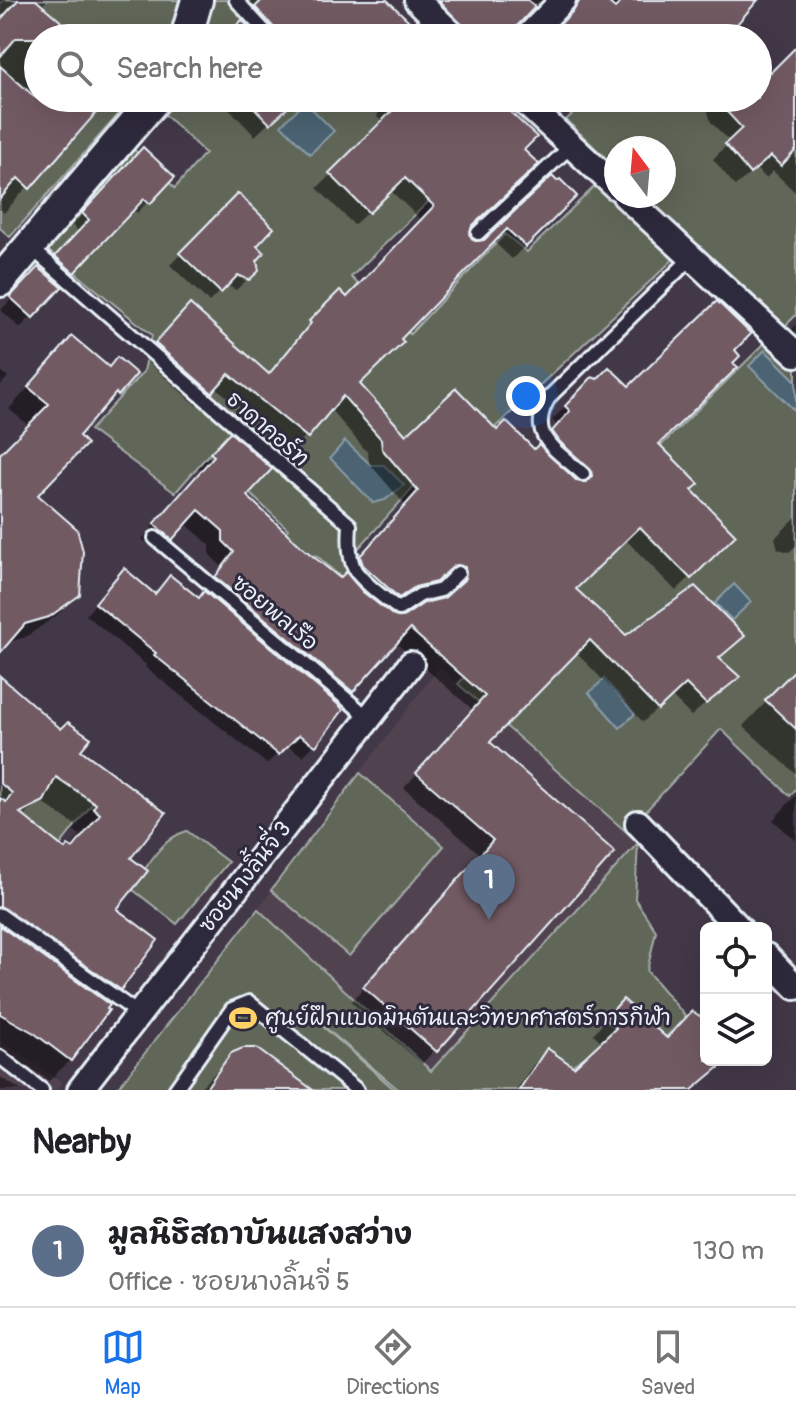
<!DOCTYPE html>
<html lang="en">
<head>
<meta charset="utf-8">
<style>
	:root { --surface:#fff; --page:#f6f6f6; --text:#202124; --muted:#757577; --line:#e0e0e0; --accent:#1a73e8 }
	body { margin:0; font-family:Pangolin,"Playpen Sans Thai",sans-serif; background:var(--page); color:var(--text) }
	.controls { position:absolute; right:24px; bottom:24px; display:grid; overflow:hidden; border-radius:12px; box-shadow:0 8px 32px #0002 }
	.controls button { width:72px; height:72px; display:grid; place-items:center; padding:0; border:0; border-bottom:2px solid var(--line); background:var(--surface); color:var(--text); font:40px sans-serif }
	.compass { position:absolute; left:604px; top:136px; width:72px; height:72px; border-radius:50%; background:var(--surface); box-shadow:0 8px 32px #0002; rotate:344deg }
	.you { position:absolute; left:526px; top:396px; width:28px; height:28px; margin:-20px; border:6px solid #fff; border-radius:50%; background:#1a73e8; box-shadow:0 0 0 12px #1a73e833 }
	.badge { display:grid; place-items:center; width:52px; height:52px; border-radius:50%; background:var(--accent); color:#fff; font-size:26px; font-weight:700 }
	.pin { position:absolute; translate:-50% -66px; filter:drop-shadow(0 2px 4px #0008) }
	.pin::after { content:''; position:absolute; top:42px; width:28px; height:24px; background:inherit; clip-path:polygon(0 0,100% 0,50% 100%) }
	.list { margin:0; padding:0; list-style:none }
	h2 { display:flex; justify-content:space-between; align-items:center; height:104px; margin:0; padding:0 32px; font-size:34px }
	h2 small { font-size:26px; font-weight:400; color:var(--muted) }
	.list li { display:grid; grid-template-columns:52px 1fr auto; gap:24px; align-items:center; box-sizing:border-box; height:112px; padding:0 32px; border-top:2px solid var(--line) }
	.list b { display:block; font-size:30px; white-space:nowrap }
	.list p { margin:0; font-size:26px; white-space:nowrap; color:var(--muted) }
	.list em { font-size:26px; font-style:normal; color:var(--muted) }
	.icon { flex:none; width:44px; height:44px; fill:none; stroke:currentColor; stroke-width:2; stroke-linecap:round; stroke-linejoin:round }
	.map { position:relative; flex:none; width:796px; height:1090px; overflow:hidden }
	.search { position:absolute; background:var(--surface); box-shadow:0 8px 32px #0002; left:24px; right:24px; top:24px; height:88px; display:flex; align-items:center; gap:20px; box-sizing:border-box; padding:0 28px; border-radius:44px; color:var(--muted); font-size:30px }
	.sheet { height:216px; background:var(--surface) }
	nav { display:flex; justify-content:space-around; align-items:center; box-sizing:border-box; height:112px; border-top:2px solid var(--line); background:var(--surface); font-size:22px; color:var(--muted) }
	nav a { display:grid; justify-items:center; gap:4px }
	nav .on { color:var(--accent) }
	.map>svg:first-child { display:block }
	.built { fill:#514250 }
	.green { fill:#606659; stroke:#a4aca8; stroke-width:2 }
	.water { fill:#4b6473; stroke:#8a9ca8; stroke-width:2 }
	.shadow { fill:#0007; fill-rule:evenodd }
	.building { fill:#725a63; stroke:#e8f1f8; stroke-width:2; fill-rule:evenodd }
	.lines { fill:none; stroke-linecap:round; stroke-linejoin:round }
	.service-casing { stroke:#e8f1f8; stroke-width:18 }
	.minor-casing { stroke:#e8f1f8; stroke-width:30 }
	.tertiary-casing { stroke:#e8f1f8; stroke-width:36 }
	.service { stroke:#2f2a3d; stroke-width:12 }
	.minor { stroke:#2f2a3d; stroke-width:24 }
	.tertiary { stroke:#2f2a3d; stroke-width:30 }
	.labels { text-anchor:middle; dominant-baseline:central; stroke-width:6; stroke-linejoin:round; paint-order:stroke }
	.street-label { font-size:22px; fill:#e8f1f8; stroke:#2f2a3d }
	.poi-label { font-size:22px; fill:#e8f1f8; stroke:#2f2a3d; text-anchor:start }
</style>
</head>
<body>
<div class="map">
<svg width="796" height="1090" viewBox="0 0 796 1090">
	<rect width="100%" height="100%" fill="#433848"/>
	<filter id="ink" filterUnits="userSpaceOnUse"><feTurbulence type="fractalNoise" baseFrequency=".0125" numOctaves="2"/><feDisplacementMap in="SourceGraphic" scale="16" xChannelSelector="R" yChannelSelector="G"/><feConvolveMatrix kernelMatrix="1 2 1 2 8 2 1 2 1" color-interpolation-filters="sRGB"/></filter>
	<g filter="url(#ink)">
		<!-- built -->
		<g class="built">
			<polygon points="439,667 638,843 414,1090 399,1090 230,946"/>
			<polygon points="0,1040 62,1082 57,1090 0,1090"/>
		</g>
		<!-- green -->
		<g class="green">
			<polygon points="4,0 179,0 168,38 38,38 38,98 133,98 10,237 0,228 0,4"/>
			<polygon points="207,0 280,0 317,38 195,38"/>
			<polygon points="168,98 382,98 462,169 351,277 410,334 505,234 527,252 597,184 678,255 450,470 439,459 357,550 416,615 401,632 316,555 260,621 232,595 288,529 208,455 175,493 90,430 144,371 152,335 45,248 130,146 175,188 205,153 160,110"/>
			<polygon points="590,98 720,98 796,145 796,315 784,327 645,196 664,196 664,148 616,148 616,168 566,120"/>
			<polygon points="768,340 796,367 796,789 790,796 721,729 644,813 631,836 458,684 560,571 547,558"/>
			<polygon points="0,758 106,786 33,880 0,851"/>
			<polygon points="360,773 444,846 349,956 271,890"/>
			<path d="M187 831 228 862 177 924 132 889C147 867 161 838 187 831Z"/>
			<polygon points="638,843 635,899 656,931 647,971 686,1017 656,1047 586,1057 564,1070 570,1090 399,1090 302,1008 395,1090 116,1090 258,909 431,1071"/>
		</g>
		<!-- water -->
		<g class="water">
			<polygon points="305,102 334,131 310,154 281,125"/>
			<polygon points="765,350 796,381 796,412 749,366"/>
			<polygon points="345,441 371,465 384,465 404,485 385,500 373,503 330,458"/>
			<polygon points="734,584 751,602 732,620 715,603"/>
			<polygon points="604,679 635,714 620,728 589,693"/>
		</g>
		<!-- shadow -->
		<g class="shadow">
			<polygon points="0,0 47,0 41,7 77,38 38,38 38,98 106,98 4,213 0,209"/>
			<polygon points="237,0 385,0 419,34 423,30 432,38 226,38 251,14"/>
			<polygon points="438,0 545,0 537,2 513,27 510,38 448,38 432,6"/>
			<polygon points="555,0 756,0 727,33 732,38 549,38 565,18 561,3"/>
			<polygon points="796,49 796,193 773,171 766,178 756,169 735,186 713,159 730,142 711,122 704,98 758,98 758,63 771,75"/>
			<polygon points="219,98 296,98 255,136"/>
			<path d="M357 98H493L521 150 467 231 469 240 476 244 485 241 552 179 574 196 512 259 493 241 358 384 405 438 497 433 534 452 558 426 552 420 593 379 629 388 732 350 657 444 690 490 733 535 676 591 625 539 573 589 626 638 742 636 718 659 737 677 691 716 671 696 643 722 576 652 487 742 612 852 422 1064 351 1002 481 855 404 788 473 710 395 642 336 706 314 745 303 756 286 745 267 764 145 667 146 665 86 615 113 582 154 595 159 588 198 600 205 593 203 592 222 567 210 555V545L185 523 157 552 142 539 202 471 198 468 216 449 244 496 340 581 406 506 369 463 368 453 330 409 293 450 215 387 197 406 143 358 176 320 267 375 310 323 340 293 347 300 422 221 390 190 354 225 317 188 383 123 377 117 379 110 374 104ZM439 577 450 579 454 590 446 599 404 619 393 618 384 611 400 600 421 595Z"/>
			<polygon points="537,98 581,98 569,111 563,105 553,114"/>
			<polygon points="132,161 172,177 137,213 132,209 62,283 45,268 80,233 72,225"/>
			<polygon points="238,196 254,246 248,277 229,273 246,281 236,290 226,285 209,302 170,265"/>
			<polygon points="38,270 59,287 20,328 1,310"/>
			<polygon points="796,325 796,341 788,334"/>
			<polygon points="72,339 108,369 117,394 76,436 35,495 78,594 57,615 26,637 6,643 0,650 0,457 29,426 9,409"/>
			<polygon points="0,370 8,377 0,386"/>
			<polygon points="796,517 796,546 789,552 778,549 775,538"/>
			<polygon points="796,671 796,774 743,726"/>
			<path d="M0 679 78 751 128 858 114 910 120 989 105 1003 70 1060 49 1081 0 1048ZM40 801 77 826 73 830 80 835 70 849 65 851 23 818Z"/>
			<polygon points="796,795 796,841 773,820"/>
			<polygon points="610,1016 667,1040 706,1022 706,1060 728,1060 692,1090 516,1090 533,1065 547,1051 574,1069 603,1043 593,1034"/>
			<polygon points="232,1055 308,1090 198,1090"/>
			<polygon points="0,1077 21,1090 0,1090"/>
		</g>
		<!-- building -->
		<g class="building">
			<polygon points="18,0 36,0 80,38 16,38 0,57 0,20"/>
			<polygon points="262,0 387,0 427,38 280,38 278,32 255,7"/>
			<polygon points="438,0 528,0 535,7 515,28 511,38 474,38"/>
			<polygon points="580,0 606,0 615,8 623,0 758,0 725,38 547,38 574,10"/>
			<polygon points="242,20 259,38 223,38"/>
			<polygon points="796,47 796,150 781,166 771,156 750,174 725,144 742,128 714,98 758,98 758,60 771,72"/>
			<polygon points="0,66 36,98 109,98 30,189 18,178 0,199"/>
			<polygon points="245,98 298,98 270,124"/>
			<polygon points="405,98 495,98 537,137 524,150 539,164 472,226 469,234 475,241 484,240 552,176 557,181 560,179 577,196 526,247 507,229 401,339 404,342 360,384 406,435 456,388 497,430 506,421 534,449 539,444 577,481 585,483 592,476 591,470 560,442 552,431 570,411 565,406 592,377 597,379 609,367 629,386 717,301 751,334 735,350 740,356 733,363 738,367 659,444 699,484 692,490 736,535 691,579 640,527 576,589 626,635 695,586 745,636 719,658 740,677 706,704 686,684 658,710 590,640 490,742 615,852 437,1052 363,987 493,840 416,773 485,696 410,629 353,692 215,577 234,552 223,541 223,531 199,510 172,540 154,524 214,456 210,453 230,432 272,469 247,496 304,549 340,578 346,572 363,592 394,616 403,617 424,603 444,598 465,579 465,567 455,565 436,582 415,587 399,598 363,565 360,556 418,491 382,449 381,439 343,396 308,438 229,374 212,393 155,343 190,304 269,374 311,323 309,321 340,290 347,297 434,206 405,178 369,213 329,173"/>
			<polygon points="143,147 175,177 150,204 144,199 74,273 55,256 89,220 82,213"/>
			<polygon points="238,193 274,228 257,246 264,253 257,261 259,271 249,280 238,275 221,293 179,253"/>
			<polygon points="38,267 62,287 33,318 10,297"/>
			<polygon points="72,336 109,367 117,357 137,374 118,396 116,393 79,436 87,444 38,495 77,529 83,551 80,595 49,617 25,624 0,653 0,454 49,404 28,387"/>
			<polygon points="124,568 155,594 170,575 199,598 204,591 340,706 343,710 316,746 299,735 279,755 154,655 156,653 95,603"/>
			<polygon points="796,669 796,729 765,700"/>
			<path d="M0 676 61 729 68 722 91 738 81 750 166 813 131 858 148 871 117 909 158 940 121 990 0 906V798L6 802 12 793 0 783ZM56 777 96 804 93 808 100 814 73 848 68 845 65 849 20 813 44 801Z"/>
			<polygon points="0,926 110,1005 107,1009 109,1010 71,1061 34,1033 0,1014"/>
			<polygon points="623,999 667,1038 692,1011 706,1020 706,1060 728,1060 692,1090 519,1090 547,1048 574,1067 616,1028 605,1019"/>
			<polygon points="243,1048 256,1048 313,1090 205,1090 231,1053"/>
		</g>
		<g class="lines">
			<!-- service casing -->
			<g class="service-casing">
				<g id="service">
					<polyline points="236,0 271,38"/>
					<path d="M336 98C354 105 366 105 383 98"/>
					<polyline points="478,233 571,146"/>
					<path d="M29 246 350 525C349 538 349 559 355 570 363 582 388 601 399 609L420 595 441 590 458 573"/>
					<path d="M583 474C555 449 525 435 550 396L692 257"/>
					<polyline points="155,538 369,718"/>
					<polyline points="0,915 139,1014"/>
					<polyline points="0,1057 42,1090"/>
					<polyline points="175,1090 232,1009 249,1002 357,1090"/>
				</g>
			</g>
			<!-- minor casing -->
			<g class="minor-casing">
				<g id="minor">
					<polyline points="417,0 456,38"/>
					<polyline points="526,38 563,0"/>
					<polyline points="520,98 616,187"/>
					<polyline points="625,196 796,354"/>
					<polyline points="638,823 739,928"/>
					<polyline points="766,956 796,987"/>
					<polyline points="80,1090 411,664"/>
				</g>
			</g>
			<!-- tertiary casing -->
			<g class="tertiary-casing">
				<g id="tertiary">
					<polyline points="186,38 197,0"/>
					<polyline points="0,281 156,98"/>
				</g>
			</g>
			<!-- service -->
			<use href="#service" class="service"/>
			<!-- minor -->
			<use href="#minor" class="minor"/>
			<!-- tertiary -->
			<use href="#tertiary" class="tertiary"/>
		</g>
	</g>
	<!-- icons -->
	<defs>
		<g id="stadium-bare" transform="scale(2.16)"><path d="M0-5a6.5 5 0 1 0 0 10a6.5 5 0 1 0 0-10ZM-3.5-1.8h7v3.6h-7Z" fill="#ffd166" stroke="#2f2a3d" stroke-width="2.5" paint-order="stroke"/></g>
	</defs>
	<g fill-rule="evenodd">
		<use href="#stadium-bare" x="243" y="1018"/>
	</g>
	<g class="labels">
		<!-- street labels -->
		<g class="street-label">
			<text transform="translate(268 429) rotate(41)">ธาดาคอร์ท</text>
			<text transform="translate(275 613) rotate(40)">ซอยพลเรือ</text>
			<text transform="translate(245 877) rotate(-52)">ซอยนางลิ้นจี่ 3</text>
		</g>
		<!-- poi labels -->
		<g class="poi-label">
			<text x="265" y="1018">ศูนย์ฝึกแบดมินตันและวิทยาศาสตร์การกีฬา</text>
		</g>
	</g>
</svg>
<div class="controls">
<button><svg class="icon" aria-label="locate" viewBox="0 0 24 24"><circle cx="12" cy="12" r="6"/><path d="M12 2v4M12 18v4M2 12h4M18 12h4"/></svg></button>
<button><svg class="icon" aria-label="layers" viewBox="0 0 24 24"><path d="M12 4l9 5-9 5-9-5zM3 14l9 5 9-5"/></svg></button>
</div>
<svg class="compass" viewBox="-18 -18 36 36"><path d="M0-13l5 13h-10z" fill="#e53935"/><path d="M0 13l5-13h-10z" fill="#757577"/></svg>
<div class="you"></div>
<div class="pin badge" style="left:489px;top:920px;background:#5c6f8a">1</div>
<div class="search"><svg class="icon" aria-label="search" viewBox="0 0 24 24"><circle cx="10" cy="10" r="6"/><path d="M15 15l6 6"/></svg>Search here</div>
</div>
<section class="sheet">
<h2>Nearby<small></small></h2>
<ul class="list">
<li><span class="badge" style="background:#5c6f8a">1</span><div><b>มูลนิธิสถาบันแสงสว่าง</b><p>Office · ซอยนางลิ้นจี่ 5</p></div><em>130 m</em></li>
</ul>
</section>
<nav>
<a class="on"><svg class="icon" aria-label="map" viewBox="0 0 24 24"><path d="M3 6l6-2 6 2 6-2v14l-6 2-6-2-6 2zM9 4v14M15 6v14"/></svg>Map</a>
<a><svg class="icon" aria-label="directions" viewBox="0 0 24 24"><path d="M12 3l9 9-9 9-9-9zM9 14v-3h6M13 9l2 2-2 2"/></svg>Directions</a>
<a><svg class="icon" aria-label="saved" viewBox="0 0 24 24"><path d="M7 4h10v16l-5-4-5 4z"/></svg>Saved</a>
</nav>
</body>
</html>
